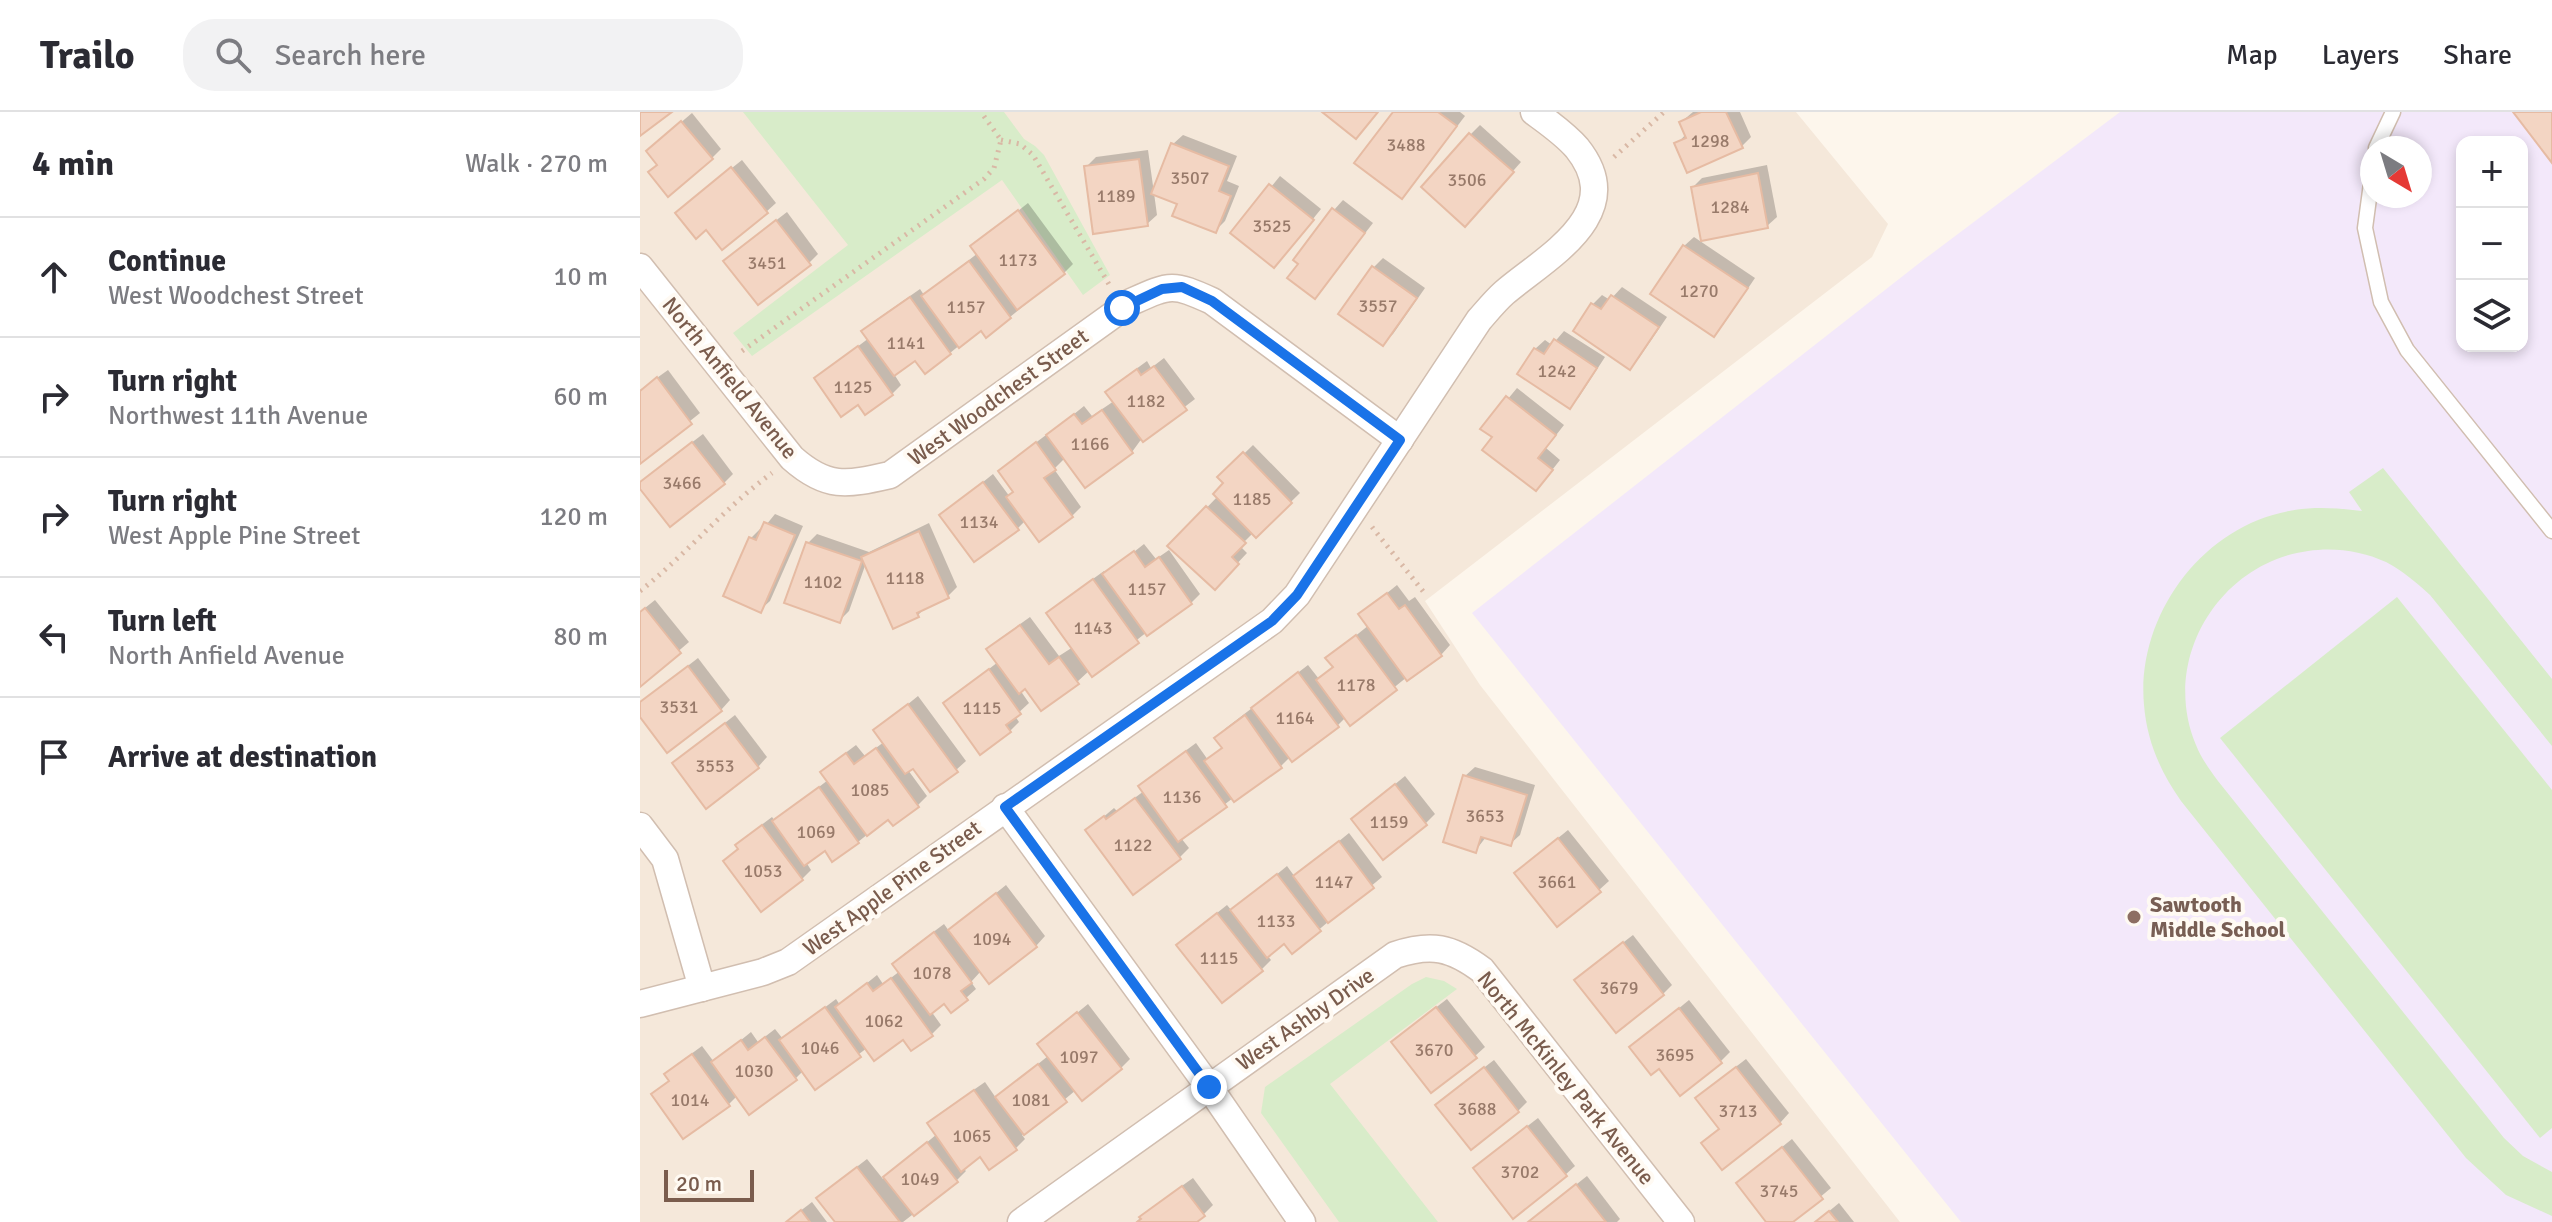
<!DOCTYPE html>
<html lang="en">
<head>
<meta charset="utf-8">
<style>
	:root { --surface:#fff; --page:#f2f2f3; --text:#2b2b33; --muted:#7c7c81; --line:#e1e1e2 }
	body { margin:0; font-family:Signika,sans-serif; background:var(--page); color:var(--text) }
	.controls { position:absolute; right:24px; top:24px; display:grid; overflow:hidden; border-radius:16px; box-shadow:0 4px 12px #0003 }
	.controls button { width:72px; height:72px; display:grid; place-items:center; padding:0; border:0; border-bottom:2px solid var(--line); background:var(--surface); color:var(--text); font:40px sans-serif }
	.compass { position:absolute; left:1720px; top:24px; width:72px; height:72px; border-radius:50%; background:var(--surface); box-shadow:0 4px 12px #0003; rotate:142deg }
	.scale { position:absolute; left:24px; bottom:20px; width:90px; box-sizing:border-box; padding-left:8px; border:4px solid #7a5c4d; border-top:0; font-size:22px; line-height:28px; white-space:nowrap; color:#7a5c4d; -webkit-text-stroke:6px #fffaf3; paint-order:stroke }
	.stop { position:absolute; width:24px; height:24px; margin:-18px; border:6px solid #1a73e8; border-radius:50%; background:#fff }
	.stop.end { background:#1a73e8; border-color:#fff; box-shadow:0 2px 8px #0008 }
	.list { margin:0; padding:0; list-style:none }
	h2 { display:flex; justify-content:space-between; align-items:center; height:104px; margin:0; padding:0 32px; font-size:34px }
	h2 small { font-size:26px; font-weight:400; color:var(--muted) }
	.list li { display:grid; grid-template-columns:52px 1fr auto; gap:24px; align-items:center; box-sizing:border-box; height:120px; padding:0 32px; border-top:2px solid var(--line) }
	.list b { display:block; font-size:30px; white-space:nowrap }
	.list p { margin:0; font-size:26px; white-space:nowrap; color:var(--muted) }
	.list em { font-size:26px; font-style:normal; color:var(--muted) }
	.icon { flex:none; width:44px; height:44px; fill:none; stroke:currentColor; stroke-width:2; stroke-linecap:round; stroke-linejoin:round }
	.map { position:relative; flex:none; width:1912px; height:1110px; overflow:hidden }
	header { display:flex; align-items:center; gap:48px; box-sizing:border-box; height:112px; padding:0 40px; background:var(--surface); border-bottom:2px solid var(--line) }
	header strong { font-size:38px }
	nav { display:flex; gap:44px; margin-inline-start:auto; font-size:28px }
	.search { width:560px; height:72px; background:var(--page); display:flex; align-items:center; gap:20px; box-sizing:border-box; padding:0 28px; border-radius:32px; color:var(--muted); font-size:30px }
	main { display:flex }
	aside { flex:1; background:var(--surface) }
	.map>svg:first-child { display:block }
	.residential { fill:#f5e8da }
	.education { fill:#f3e8fa; fill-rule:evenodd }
	.green { fill:#d8ecc9 }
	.shadow { fill:#0003 }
	.building { fill:#f3d5c3; stroke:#e6bba3; stroke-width:2 }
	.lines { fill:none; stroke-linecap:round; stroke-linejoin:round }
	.service-casing { stroke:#d1beb0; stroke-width:17 }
	.minor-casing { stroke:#d1beb0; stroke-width:29 }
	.path { stroke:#d9b8a5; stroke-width:5; stroke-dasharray:2 6; stroke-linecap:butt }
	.service { stroke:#fff; stroke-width:14 }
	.minor { stroke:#fff; stroke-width:26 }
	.route { stroke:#1a73e8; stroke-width:10 }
	.education-dot { fill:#8d6e63; stroke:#fffaf3; stroke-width:3 }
	.labels { text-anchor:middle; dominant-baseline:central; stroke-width:8; stroke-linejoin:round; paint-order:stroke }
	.number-label { font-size:18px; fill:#987a6a }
	.street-label { font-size:22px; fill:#7a5c4d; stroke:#fffaf3 }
	.education-label { font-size:22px; font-weight:bold; fill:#785e54; stroke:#fffaf3; text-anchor:start }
</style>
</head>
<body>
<header>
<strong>Trailo</strong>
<div class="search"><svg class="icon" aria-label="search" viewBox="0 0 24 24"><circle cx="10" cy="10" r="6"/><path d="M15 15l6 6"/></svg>Search here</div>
<nav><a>Map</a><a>Layers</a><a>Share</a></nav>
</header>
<main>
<aside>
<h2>4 min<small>Walk · 270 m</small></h2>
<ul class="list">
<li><svg class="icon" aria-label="ahead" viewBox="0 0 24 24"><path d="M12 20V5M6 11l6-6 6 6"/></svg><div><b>Continue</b><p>West Woodchest Street</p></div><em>10 m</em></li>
<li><svg class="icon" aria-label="right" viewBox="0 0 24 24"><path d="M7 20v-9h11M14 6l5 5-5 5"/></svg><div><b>Turn right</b><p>Northwest 11th Avenue</p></div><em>60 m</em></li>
<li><svg class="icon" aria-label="right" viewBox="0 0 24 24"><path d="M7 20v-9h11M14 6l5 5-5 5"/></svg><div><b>Turn right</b><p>West Apple Pine Street</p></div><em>120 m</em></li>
<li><svg class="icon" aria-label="left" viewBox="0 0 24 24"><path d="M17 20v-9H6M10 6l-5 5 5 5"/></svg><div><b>Turn left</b><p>North Anfield Avenue</p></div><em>80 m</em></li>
<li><svg class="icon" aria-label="arrive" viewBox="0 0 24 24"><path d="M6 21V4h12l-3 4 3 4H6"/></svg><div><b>Arrive at destination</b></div></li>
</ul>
</aside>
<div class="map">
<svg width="1912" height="1110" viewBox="0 0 1912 1110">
	<rect width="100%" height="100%" fill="#fdf6ec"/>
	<!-- residential -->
	<polygon class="residential" points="0,0 1156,0 1248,112 1232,145 785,489 840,573 1260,1110 0,1110"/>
	<!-- education -->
	<path class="education" d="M1480 0H1912V1110H1321L832 501 1282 149ZM1822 30H1882V234H1822ZM1732 36H1780V84H1732Z"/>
	<!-- green -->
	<g class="green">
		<polygon points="103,0 364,0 384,27 395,34 404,43 470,163 443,183 362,68 112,244 93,221 208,133"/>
		<path d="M1743 356 1912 567V634L1790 483C1777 471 1763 459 1746 450 1722 439 1694 435 1668 439 1579 451 1520 548 1556 633 1561 646 1570 658 1578 669L1864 1026 1883 1044 1912 1060V1104L1866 1083 1826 1046 1541 689C1520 659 1507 629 1504 593 1496 505 1561 415 1649 399 1674 394 1697 396 1722 399L1709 380Z"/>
		<polygon points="1757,485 1912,678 1912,1016 1900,1026 1580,626"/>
		<polygon points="786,865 804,869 817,877 690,972 798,1110 699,1110 621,1001 625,975 772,872"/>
	</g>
	<!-- shadow -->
	<g class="shadow">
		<polygon points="756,0 820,0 825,4 771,75"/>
		<polygon points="1053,0 1100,0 1111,25 1101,35 1037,32 1046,22 1041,10"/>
		<polygon points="52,1 81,37 72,46 19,52 18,30"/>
		<polygon points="840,13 881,50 834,103 831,22"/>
		<polygon points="543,23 597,44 587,69 599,74 585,109 575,119 539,91 514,81 517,103 507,112 446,55 456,45 508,38 514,81 533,32"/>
		<polygon points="102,48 136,91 126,100 47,92"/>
		<polygon points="1127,53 1137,105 1127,114 1053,75 1062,66"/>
		<polygon points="640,64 681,97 643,144 593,121"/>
		<polygon points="703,88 733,111 675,185 661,151 694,98"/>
		<polygon points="388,91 433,152 424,161 370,205 341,216 310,241 275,246 254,262 261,273 252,282 219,290 176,266 229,226 224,220 233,210 280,177 284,183 338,141 333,134"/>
		<polygon points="147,100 178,142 169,151 95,140"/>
		<polygon points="1054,125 1115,166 1083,213 1074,223 1013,182 1044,134"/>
		<polygon points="743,146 785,176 753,222 743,231 734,155"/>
		<polygon points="982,175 1027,205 999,246 990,255 953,192 962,183 970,188"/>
		<polygon points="924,219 965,245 939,285 930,295 895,237 905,228 912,233"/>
		<polygon points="524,246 555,287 500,329 492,340 425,346 414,357 441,395 432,404 386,408 377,417 302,403 353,362 370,385 375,379 360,359 370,350 406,323 407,324 444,294 452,304 474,289 477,271 507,249 511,256"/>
		<polygon points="28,258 60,301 0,349 0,278"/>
		<polygon points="877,276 924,313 906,336 920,348 905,367 843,317"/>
		<polygon points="63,322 93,362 84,371 0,373 9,363"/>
		<polygon points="613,333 660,381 616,424 613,421 600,434 607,441 575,475 530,434 578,384 586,371 580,365"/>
		<polygon points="135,402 163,414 130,489 120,498 111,426 120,417 122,418"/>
		<polygon points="289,411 317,475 308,484 287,494 278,503 226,451 209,499 200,508 168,431 177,422 229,440"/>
		<polygon points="504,432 516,447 529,438 560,482 551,491 507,520 453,562 450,558 437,570 386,574 380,578 389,591 375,604 379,610 370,619 305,591 358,550 358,528 390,505 419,544 433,535 409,501 418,492 464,459 466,462"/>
		<polygon points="757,473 769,489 775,485 810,533 801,543 767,565 710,611 706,605 697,614 650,645 641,654 594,688 593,686 541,726 549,736 539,746 448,718 474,696 477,699 504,679 500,675 510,665 556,631 568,648 583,635 577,626 586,616 668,553 679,567 694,554 688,546 729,513 721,502"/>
		<polygon points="15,488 49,530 0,572 0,500"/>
		<polygon points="58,546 90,588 81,598 0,602 0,591 5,587"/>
		<polygon points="278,584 326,649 316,658 274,654 268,658 287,684 278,693 253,712 249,705 218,730 185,736 166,750 171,758 162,767 85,749 100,736 107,724 132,705 135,709 188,668 192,651 216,633 225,644 244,630 236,618"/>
		<polygon points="95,603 127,645 118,655 34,651"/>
		<polygon points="835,655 895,673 880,723 870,732 846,725 836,738 825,664"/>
		<polygon points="765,664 795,702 786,711 713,707"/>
		<polygon points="928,718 969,769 959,778 886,752"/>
		<polygon points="709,721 742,765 652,840 644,830 627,843 631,848 621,858 548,824 587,793 592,799 647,754 655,765"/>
		<polygon points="366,773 405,824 396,834 341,859 331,870 336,877 326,886 304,889 291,899 301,913 292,922 264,925 227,936 175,975 164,958 155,967 98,983 89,992 13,983 30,968 26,962 36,953 62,934 74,950 111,920 118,930 135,917 143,927 196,887 200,893 237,863 243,872 260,859 255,852 264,842 304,812 309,819"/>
		<polygon points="993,823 1032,873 1023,882 946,859"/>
		<polygon points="807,887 845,935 835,944 763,921"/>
		<polygon points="1049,888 1090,940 1081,949 1019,954 992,935"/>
		<polygon points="448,892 490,947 481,956 436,978 382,1023 385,1027 376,1036 341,1043 323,1056 326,1059 316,1069 263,1110 197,1110 179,1086 188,1077 227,1047 243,1067 297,1022 289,1011 299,1002 345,970 356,986 408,944 399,932"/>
		<polygon points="1106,947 1149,1001 1140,1011 1081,1016 1067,977"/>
		<polygon points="854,948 887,990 878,999 807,984"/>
		<polygon points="898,1006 935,1054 925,1063 845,1047"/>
		<polygon points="1152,1027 1191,1076 1150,1110 1128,1110 1108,1062"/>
		<polygon points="947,1064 980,1107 977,1110 889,1110"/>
		<polygon points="553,1066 573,1093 563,1103 553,1110 496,1110 511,1096"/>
		<polygon points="172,1090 187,1110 146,1110"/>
		<polygon points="1199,1091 1214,1110 1176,1110"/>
	</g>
	<!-- building -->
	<g class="building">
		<polygon points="0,0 32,0 0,24"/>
		<polygon points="682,0 738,0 716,27"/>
		<polygon points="753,0 798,0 817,14 762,87 714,51"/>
		<polygon points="1061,0 1086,0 1103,36 1047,61 1034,31 1046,26 1039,10"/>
		<polygon points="1873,0 1912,0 1912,51"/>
		<polygon points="41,9 73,47 28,85 8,60 17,53 6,39"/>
		<polygon points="829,21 874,60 825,115 781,75"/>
		<polygon points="531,31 589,54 579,79 591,84 576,121 532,104 537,92 511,82"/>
		<polygon points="499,47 508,114 453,122 444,54"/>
		<polygon points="91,55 128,101 82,138 66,118 56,127 35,101"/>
		<polygon points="1118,61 1128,116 1061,129 1051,75"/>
		<polygon points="629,72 674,108 634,156 590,121"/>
		<polygon points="692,96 725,121 675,187 647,166 658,152 653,148"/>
		<polygon points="378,98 425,162 377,198 330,134"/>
		<polygon points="136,108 171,153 118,193 83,149"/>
		<polygon points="1043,133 1108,176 1074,225 1010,182"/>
		<polygon points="329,149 371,206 346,226 341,219 319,236 281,184"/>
		<polygon points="732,154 777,186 743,234 698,202"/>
		<polygon points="971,183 1019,215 990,258 933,219 951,191 961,197"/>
		<polygon points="270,185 311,242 285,262 275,249 254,264 221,219"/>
		<polygon points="914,227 957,256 930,297 877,262 894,236 904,242"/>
		<polygon points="218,234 253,283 225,303 218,293 201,305 174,266"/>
		<polygon points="514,254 547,298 503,330 465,280 497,257 501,263"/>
		<polygon points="17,265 52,312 0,352 0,279"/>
		<polygon points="866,284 916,323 898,346 913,358 896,379 842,338 852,325 840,317"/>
		<polygon points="462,298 493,341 445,376 406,323 434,302 442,312"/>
		<polygon points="52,330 85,372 30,415 0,377 0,370"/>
		<polygon points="396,330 416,358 404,366 433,405 399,430 366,385 373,380 358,359"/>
		<polygon points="603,340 652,391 616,426 573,382 583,371 577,365"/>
		<polygon points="343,370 379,418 334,450 299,403"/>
		<polygon points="566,394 606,431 592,445 599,452 575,478 527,434"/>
		<polygon points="124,410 155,423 121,501 83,484 109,425 116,428"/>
		<polygon points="279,419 309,486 277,501 279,505 253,517 221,445"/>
		<polygon points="166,430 222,449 200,511 144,491"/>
		<polygon points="494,439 505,455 519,445 552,492 507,524 462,462"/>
		<polygon points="453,467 499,531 452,565 406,501"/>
		<polygon points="747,481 759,497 765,493 802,544 767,569 718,502"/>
		<polygon points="5,496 41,541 0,575 0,500"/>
		<polygon points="380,513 409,552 419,545 439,572 401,599 385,577 379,582 346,537"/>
		<polygon points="716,523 757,578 710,614 676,568 693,555 685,546"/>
		<polygon points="48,554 82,599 27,641 0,605 0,590"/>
		<polygon points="349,557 381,602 366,613 371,620 340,643 303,591"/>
		<polygon points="658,560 699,615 652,650 611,596"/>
		<polygon points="268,592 318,660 290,680 273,657 265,662 233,618"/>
		<polygon points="605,603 642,656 594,690 564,649 582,636 574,626"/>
		<polygon points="85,611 119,656 66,697 32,651"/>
		<polygon points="236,636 279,695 253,714 248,708 227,724 180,660 206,641 214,652"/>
		<polygon points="546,639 587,695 538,730 498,674"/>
		<polygon points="823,663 887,683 871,734 841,725 836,741 803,730"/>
		<polygon points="755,672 787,713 743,748 711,707"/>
		<polygon points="179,675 219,731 192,750 185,739 164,754 132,709"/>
		<polygon points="495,686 541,747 493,783 445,718 464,704 466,707"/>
		<polygon points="122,713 163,768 121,800 83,749 98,737 95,733"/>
		<polygon points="918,726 961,780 917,815 874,761"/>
		<polygon points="699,729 734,776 688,811 653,764"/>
		<polygon points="637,762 681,819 652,842 644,832 627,846 590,798"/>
		<polygon points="356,781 397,835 349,872 308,818"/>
		<polygon points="577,801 623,859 582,891 536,833"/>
		<polygon points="294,820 332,871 321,879 328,888 311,901 304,892 290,903 252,852"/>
		<polygon points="983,830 1024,883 976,921 934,868"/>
		<polygon points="251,866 293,924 271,939 263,928 234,949 195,895 227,871 233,879"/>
		<polygon points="185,895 221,945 175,978 139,928"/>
		<polygon points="796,895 837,946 791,981 751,930"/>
		<polygon points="1039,896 1082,951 1040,984 1019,957 1011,963 989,935"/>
		<polygon points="437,900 482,957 442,989 397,932"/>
		<polygon points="125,925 157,968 109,1003 71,950 101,928 108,938"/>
		<polygon points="52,942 90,994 43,1027 11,982 29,969 24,962"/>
		<polygon points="398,952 427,990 384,1023 355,985"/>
		<polygon points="844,955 879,1000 831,1038 795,993"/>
		<polygon points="1096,955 1141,1012 1082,1058 1061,1031 1079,1017 1055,986"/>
		<polygon points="334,978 377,1038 349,1058 340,1045 321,1060 287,1011"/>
		<polygon points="887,1014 927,1064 873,1107 833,1056"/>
		<polygon points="287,1030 318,1070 274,1104 243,1065"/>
		<polygon points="1142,1035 1183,1087 1153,1110 1126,1110 1096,1071"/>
		<polygon points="217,1055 260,1110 195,1110 176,1086"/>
		<polygon points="936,1072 966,1110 888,1110"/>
		<polygon points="542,1074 565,1104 557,1110 497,1110 501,1107 499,1105"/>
		<polygon points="161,1098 170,1110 146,1110"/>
		<polygon points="1189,1099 1198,1110 1175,1110"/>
	</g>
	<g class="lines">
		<!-- service casing -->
		<g class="service-casing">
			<g id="service">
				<polyline points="1736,36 1753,0"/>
				<polyline points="1732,64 1725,116 1741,190 1767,238 1912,419"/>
			</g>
		</g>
		<!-- minor casing -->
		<g class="minor-casing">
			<g id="minor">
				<path d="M0 155 152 346C187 377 206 373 250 363L491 190C531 172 532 171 572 189L760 328"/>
				<polyline points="365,695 569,975 662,1110"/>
				<polyline points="0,714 25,747 62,876"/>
				<path d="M0 892 123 860 148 850 632 509 657 483 839 208C847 199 855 189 864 181 906 145 990 102 937 36 925 22 909 11 894 0"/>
				<path d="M381 1110 755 843C791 831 811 835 842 858L1041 1110"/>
			</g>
		</g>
		<!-- path -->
		<g class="path">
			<polyline points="361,28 380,32 393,43 470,174"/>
			<polyline points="974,45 1024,0"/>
			<polyline points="102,239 344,67 354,56 361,28 341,0"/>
			<polyline points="732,415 786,483"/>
			<path d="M0 479C47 442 84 396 132 361"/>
		</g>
		<!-- service -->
		<use href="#service" class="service"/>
		<!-- minor -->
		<use href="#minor" class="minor"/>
	</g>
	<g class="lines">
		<!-- route -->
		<polyline class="route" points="482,196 522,177 542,175 572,189 760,328 657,483 632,509 365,695 569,975"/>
	</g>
	<!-- markers -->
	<circle class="education-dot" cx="1494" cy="805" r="8"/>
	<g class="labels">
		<!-- number labels -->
		<g class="number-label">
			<text x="1070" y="29">1298</text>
			<text x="766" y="33">3488</text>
			<text x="550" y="66">3507</text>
			<text x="827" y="68">3506</text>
			<text x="476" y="84">1189</text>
			<text x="1090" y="95">1284</text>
			<text x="632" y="114">3525</text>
			<text x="378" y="148">1173</text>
			<text x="127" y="151">3451</text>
			<text x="1059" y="179">1270</text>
			<text x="738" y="194">3557</text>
			<text x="326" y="195">1157</text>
			<text x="266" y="231">1141</text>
			<text x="917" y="259">1242</text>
			<text x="213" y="275">1125</text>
			<text x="506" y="289">1182</text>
			<text x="450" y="332">1166</text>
			<text x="42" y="371">3466</text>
			<text x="612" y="387">1185</text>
			<text x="339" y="410">1134</text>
			<text x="265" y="466">1118</text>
			<text x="183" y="470">1102</text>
			<text x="507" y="477">1157</text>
			<text x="453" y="516">1143</text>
			<text x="716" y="573">1178</text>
			<text x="39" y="595">3531</text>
			<text x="342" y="596">1115</text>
			<text x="655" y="606">1164</text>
			<text x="75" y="654">3553</text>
			<text x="230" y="678">1085</text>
			<text x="542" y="685">1136</text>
			<text x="845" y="704">3653</text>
			<text x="749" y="710">1159</text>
			<text x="176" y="720">1069</text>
			<text x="493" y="733">1122</text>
			<text x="123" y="759">1053</text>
			<text x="694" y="770">1147</text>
			<text x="917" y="770">3661</text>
			<text x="636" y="809">1133</text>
			<text x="352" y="827">1094</text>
			<text x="579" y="846">1115</text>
			<text x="292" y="861">1078</text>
			<text x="979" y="876">3679</text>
			<text x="244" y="909">1062</text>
			<text x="180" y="936">1046</text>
			<text x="794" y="938">3670</text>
			<text x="1035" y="943">3695</text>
			<text x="439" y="945">1097</text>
			<text x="114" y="959">1030</text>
			<text x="50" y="988">1014</text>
			<text x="391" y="988">1081</text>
			<text x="837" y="997">3688</text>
			<text x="1098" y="999">3713</text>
			<text x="332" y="1024">1065</text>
			<text x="880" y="1060">3702</text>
			<text x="280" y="1067">1049</text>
			<text x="1139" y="1079">3745</text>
		</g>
		<!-- street labels -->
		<g class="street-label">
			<text transform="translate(90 266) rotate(51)">North Anfield Avenue</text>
			<text transform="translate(358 285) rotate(-36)">West Woodchest Street</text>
			<text transform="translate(252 776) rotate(-36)">West Apple Pine Street</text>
			<text transform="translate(665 907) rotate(-35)">West Ashby Drive</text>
			<text transform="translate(926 966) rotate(51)">North McKinley Park Avenue</text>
		</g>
		<!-- education labels -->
		<g class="education-label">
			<text x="1510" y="792">Sawtooth<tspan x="1510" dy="25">Middle School</tspan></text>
		</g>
	</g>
</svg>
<div class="controls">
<button>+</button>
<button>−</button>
<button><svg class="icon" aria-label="layers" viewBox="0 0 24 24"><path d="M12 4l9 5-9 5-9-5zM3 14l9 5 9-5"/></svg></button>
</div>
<svg class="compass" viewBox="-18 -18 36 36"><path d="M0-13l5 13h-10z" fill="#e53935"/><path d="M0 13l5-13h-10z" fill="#7c7c81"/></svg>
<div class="scale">20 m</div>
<div class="stop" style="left:482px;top:196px"></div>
<div class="stop end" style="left:569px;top:975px"></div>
</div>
</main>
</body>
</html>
